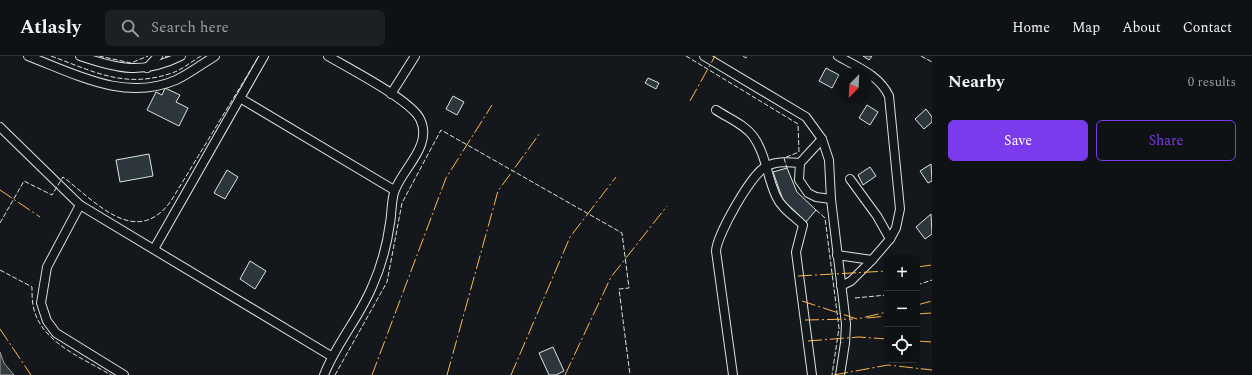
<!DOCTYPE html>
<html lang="en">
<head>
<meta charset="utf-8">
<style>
	:root { --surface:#0f1215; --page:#1d2022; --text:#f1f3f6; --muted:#9b9ea0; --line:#2f3234; --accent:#7c3aed }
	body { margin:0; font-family:Spectral,serif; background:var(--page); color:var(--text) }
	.controls { position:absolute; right:12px; bottom:12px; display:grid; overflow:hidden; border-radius:6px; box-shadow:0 2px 10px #0003 }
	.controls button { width:36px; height:36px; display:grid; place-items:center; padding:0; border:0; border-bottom:1px solid var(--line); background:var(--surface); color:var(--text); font:20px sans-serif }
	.compass { position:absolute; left:836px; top:12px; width:36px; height:36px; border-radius:50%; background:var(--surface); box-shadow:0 2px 10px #0003; rotate:204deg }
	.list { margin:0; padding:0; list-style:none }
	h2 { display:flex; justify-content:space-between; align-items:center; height:52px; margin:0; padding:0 16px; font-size:17px }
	h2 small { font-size:13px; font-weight:400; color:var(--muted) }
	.actions { display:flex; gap:8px; padding:12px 16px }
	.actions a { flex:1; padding:9px 0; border:1px solid var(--accent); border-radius:6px; text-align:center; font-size:14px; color:var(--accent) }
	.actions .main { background:var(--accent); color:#fff }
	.icon { flex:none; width:22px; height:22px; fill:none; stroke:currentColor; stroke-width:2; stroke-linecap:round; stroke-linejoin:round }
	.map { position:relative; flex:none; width:932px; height:319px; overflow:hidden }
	header { display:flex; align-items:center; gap:24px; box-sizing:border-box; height:56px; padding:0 20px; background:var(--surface); border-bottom:1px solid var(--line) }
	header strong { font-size:19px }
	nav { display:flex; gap:22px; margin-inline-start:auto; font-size:14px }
	.search { width:280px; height:36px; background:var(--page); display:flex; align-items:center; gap:10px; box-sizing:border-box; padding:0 14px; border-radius:6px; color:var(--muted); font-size:15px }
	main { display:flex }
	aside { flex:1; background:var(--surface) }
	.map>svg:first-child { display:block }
	.water { fill:#363b3e; stroke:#939e99 }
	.building { fill:#2c363c; stroke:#d8e6dc }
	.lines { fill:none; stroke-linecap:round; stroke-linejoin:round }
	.minor-casing { stroke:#d8e6dc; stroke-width:10 }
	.minor { stroke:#14181c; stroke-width:8 }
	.fence { stroke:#d8e6dc; stroke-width:1; stroke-dasharray:5 2; stroke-linecap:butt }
	.power { stroke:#ffb74d; stroke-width:1; stroke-dasharray:14 3 2 3; stroke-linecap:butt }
</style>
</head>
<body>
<header>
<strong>Atlasly</strong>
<div class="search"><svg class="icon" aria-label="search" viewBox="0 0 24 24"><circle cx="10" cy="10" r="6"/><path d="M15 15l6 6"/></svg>Search here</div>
<nav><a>Home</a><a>Map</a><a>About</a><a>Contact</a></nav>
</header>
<main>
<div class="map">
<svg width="932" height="319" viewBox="0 0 932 319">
	<rect width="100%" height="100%" fill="#14181c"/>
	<!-- water -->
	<polygon class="water" points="0,296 4,307 14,319 0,319"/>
	<!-- building -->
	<g class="building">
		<polygon points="863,0 872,0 869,4"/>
		<polygon points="826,12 839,19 832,32 819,25"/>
		<polygon points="648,22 659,27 656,33 645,27"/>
		<polygon points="165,32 180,39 176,46 188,52 179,70 147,54 156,36 162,39"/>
		<polygon points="453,40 464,46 457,59 446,53"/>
		<polygon points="867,49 878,56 870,69 859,62"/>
		<polygon points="926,53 932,61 932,66 924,73 915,63"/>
		<polygon points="149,98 153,120 120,126 116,104"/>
		<polygon points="931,108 932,125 928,127 920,115"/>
		<polygon points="870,111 876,120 863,129 858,119"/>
		<polygon points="787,112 797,136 816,154 806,166 783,144 773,116"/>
		<polygon points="227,114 238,121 225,143 214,137"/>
		<polygon points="931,158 932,178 925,183 916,171"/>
		<polygon points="250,205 266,215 255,233 240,223"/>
		<polygon points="553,291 564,315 556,319 549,319 539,297"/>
	</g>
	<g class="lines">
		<!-- minor casing -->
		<g class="minor-casing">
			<g id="minor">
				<path d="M28 0C75 18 125 46 176 24 189 18 202 8 215 0"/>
				<path d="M80 0C118 13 143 19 181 0"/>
				<polyline points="704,0 806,61 822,83 829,104 831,143 846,268 845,287 840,319"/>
				<path d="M838 0C857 11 879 19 889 40L900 153 896 172 890 183 872 204 851 225 841 230"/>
				<polyline points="147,12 158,0"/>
				<polyline points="391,38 415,0"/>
				<polyline points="240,42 394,134"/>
				<path d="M716 54C728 62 744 68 753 80 766 98 767 121 776 140 781 152 794 160 803 169L796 196 812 319"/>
				<polyline points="0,71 80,149 331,300"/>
				<polyline points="822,83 800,107 799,124 808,137 816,141 831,143"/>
				<polyline points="850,123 877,160 890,183"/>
				<polyline points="80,149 47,211 41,247 47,265 56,277 124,319"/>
				<polyline points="154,193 264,0"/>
				<polyline points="837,199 872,204"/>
				<path d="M324 319C336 288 359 262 372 231 381 211 387 189 390 167 392 157 391 143 395 134 404 111 433 89 420 63 411 44 348 12 328 0"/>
				<path d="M733 319 716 195C717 179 752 116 767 110 777 105 789 106 800 107"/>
			</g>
		</g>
		<!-- minor -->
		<use href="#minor" class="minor"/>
		<!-- fence -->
		<g class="fence">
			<path d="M51 0C95 16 125 33 172 17 182 14 192 5 201 0"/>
			<polyline points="99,0 131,7 148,0"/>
			<polyline points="165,0 167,1 170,0"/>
			<polyline points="686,0 798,68 799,96 784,102 787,112"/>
			<polyline points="743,0 746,2 747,0"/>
			<polyline points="921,0 932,6"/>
			<polyline points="816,154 825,162 839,272 832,319"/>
			<path d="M0 167 24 125 52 139 63 121C96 146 136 193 171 145L259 0"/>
			<path d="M0 214 32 231C32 237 32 243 33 249 39 286 83 302 111 319"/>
			<polyline points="917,229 932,224"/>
			<polyline points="855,242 887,239"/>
			<polyline points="335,319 387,226 402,147 441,74 622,177 629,232 619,233 630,319"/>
		</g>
		<!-- power -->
		<g class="power">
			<polyline points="690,45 715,0"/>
			<polyline points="0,134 40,161"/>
			<polyline points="917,211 932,209"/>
			<polyline points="798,220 887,215"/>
			<polyline points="802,245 857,263 887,256"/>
			<polyline points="917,249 932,245"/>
			<polyline points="917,258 932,257"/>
			<polyline points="867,262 887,260"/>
			<polyline points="805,264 853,263"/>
			<polyline points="0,273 31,319"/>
			<polyline points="808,285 859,281 887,283"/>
			<polyline points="917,285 932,286"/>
			<polyline points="372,319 446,122 492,49"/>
			<polyline points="447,319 498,135 540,77"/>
			<polyline points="511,319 570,181 616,121"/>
			<polyline points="565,319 611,221 667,150"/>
			<polyline points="834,319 888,309 932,314"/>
		</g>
	</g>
</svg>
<div class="controls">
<button>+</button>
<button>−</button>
<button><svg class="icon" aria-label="locate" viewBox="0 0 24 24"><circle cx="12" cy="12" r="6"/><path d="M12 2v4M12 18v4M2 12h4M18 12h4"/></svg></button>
</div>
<svg class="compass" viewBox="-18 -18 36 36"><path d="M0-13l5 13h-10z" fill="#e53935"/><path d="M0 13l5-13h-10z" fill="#9b9ea0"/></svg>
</div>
<aside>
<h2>Nearby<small>0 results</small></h2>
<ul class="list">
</ul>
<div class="actions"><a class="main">Save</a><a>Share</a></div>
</aside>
</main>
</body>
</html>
